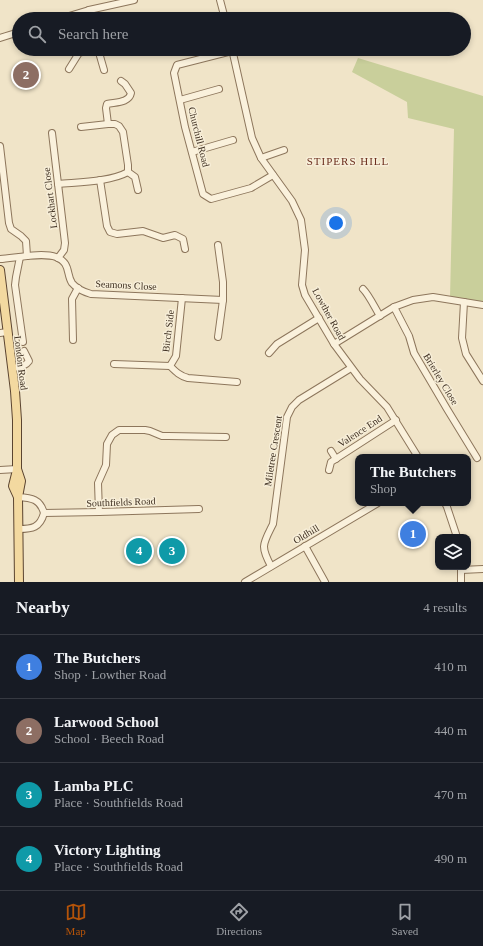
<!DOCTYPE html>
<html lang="en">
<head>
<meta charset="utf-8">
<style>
	:root { --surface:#171b24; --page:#242831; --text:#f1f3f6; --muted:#9ea1a6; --line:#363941; --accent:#b45309 }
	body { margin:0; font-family:"Times New Roman",serif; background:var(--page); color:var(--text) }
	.controls { position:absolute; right:12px; bottom:12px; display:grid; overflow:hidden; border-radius:8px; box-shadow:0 2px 6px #0003 }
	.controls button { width:36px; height:36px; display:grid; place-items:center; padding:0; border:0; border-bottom:1px solid var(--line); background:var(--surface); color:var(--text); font:20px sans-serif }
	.you { position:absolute; left:336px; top:223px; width:14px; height:14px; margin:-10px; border:3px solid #fff; border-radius:50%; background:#1a73e8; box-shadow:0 0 0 6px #1a73e833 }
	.badge { display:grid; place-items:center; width:26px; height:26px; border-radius:50%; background:var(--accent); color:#fff; font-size:13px; font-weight:700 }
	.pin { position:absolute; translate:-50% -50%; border:2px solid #fff; box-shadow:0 1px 4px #0006 }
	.popup { position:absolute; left:355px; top:454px; width:116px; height:52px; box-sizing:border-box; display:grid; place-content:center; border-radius:8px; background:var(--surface); filter:drop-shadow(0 1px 3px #0005); font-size:13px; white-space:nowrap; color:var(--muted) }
	.popup b { font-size:15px; color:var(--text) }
	.popup::after { content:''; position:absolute; left:50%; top:100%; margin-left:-8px; border:8px solid transparent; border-top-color:var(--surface) }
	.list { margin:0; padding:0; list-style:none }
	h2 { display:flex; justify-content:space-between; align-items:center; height:52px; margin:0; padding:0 16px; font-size:17px }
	h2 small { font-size:13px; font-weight:400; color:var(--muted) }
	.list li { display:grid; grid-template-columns:26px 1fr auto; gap:12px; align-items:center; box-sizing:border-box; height:64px; padding:0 16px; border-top:1px solid var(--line) }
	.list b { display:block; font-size:15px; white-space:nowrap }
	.list p { margin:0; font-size:13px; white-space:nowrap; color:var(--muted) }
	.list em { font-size:13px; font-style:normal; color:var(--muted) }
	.icon { flex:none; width:22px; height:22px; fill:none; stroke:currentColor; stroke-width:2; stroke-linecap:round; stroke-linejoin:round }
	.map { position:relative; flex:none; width:483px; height:582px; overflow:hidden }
	.search { position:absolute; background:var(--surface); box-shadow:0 2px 6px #0003; left:12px; right:12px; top:12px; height:44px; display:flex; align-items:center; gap:10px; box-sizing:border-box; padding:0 14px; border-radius:22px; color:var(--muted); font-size:15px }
	.sheet { height:308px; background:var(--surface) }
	nav { display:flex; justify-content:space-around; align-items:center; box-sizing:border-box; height:56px; border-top:1px solid var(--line); background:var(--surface); font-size:11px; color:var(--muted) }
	nav a { display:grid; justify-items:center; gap:2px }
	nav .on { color:var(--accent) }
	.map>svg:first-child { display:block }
	.green { fill:#c9cf9b }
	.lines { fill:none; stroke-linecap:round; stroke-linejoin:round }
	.minor-casing { stroke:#8d765c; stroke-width:8 }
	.major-casing { stroke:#5b4430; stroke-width:10 }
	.minor { stroke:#faf1dc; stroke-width:6 }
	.major { stroke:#f3d9a0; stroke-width:8 }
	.labels { text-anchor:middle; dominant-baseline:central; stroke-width:3; stroke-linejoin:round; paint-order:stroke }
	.street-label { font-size:10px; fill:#3d2e20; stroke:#f7eed8 }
	.neighbourhood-label { font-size:11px; letter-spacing:1px; fill:#6b2e1e; stroke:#f7eed8 }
</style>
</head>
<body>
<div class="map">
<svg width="483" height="582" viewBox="0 0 483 582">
	<rect width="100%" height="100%" fill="#f0e4c8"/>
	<!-- green -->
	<polygon class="green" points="358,58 483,96 483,302 450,298 454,129 408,118 407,102 352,72"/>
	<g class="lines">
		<!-- minor casing -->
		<g class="minor-casing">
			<g id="minor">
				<polyline points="220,0 225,19"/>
				<polyline points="89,10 91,19"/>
				<polyline points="59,19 89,10 134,0"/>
				<polyline points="0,38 19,32"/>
				<polyline points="98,49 104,70"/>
				<polyline points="232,49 252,138 261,158 292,201 301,220 305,250 302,285 305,295 334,344 360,379 387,407 418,457"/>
				<polyline points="232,51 177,65 174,73 185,127 203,194 211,199 251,188 273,175"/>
				<polyline points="69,69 79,53 94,49"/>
				<polyline points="180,100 219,89"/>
				<path d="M108 124 106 108 107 104C116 102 129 103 131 93L125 84 121 81"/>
				<polyline points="52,133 65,243 64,250 58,258"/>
				<polyline points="0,146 9,223 11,229 21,236 26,241 27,256"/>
				<polyline points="192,152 233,140"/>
				<polyline points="261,158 284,150"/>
				<polyline points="128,172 135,177 138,190"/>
				<polyline points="100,180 107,226 110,232 117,234 143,231 163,238 175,235 183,239 185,249"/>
				<path d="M58 184C79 182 110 182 128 172V165L123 132 119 126 115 124H108L81 127"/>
				<polyline points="20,257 16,277 15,285 23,342"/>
				<path d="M0 259C15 258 42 252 56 257 71 263 66 274 72 283 76 288 84 292 91 294L223 300"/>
				<path d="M363 289C369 295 375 308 380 316"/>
				<polyline points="464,302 462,338 466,354 483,381"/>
				<polyline points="394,307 409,336 414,353 447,409 477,458"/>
				<polyline points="0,333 7,332"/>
				<polyline points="218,337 223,300 223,282 218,245"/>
				<polyline points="73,340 72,299 78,288"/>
				<polyline points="334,344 394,307 413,300 433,297 483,305"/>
				<polyline points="269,353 277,344 319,318"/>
				<polyline points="114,364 170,366 176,356 182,298"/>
				<path d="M170 366C176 372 180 376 188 378L237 382"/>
				<path d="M12 368C19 367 25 367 29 361L24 351"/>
				<polyline points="331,451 336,459"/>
				<polyline points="0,470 17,469"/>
				<polyline points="329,470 331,462 396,420"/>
				<path d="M18 497C32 498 40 499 44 513 40 528 32 529 19 529"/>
				<polyline points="445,503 447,507 457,537"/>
				<polyline points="99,512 98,483 106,465 107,444 112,435 119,430 145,430 150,431 162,436 168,436 226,437"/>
				<polyline points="44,513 99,512 199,509"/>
				<polyline points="305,546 325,582"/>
				<path d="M271 566C260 546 263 544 273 524L287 417 292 407 299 400 351 368"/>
				<polyline points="461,567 461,582"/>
				<polyline points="461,570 483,569"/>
				<polyline points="245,582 378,503"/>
			</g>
		</g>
		<!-- major casing -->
		<g class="major-casing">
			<g id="major">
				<polyline points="0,270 15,391 17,420 17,469 21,481 18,497 19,582"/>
				<polyline points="17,470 13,486 18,497"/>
			</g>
		</g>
		<!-- minor -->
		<use href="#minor" class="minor"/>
		<!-- major -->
		<use href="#major" class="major"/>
	</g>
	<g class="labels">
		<!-- street labels -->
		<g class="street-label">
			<text transform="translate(199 137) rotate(76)">Churchill Road</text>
			<text transform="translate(50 198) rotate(-97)">Lockhart Close</text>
			<text transform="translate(126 285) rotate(3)">Seamons Close</text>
			<text transform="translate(329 314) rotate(61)">Lowther Road</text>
			<text transform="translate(168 331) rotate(-83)">Birch Side</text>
			<text transform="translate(21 363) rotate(83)">London Road</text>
			<text transform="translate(441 379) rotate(59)">Brierley Close</text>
			<text transform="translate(360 431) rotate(-33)">Valence End</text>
			<text transform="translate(273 451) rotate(-81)">Miletree Crescent</text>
			<text transform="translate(121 502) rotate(-2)">Southfields Road</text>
			<text transform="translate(306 534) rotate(-31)">Oldhill</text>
		</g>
		<!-- neighbourhood labels -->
		<g class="neighbourhood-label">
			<text x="348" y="161">STIPERS HILL</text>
		</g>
	</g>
</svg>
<div class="controls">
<button><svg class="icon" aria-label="layers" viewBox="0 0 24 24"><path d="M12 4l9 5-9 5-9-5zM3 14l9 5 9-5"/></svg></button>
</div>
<div class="you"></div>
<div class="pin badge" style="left:413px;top:534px;background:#3f7fe0">1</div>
<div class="popup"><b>The Butchers</b>Shop</div>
<div class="pin badge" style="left:26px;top:75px;background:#8d6e63">2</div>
<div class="pin badge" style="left:172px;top:551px;background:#0f9aa8">3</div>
<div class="pin badge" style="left:139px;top:551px;background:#0f9aa8">4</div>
<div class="search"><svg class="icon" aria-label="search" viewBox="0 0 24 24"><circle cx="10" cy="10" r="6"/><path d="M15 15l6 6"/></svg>Search here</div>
</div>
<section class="sheet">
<h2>Nearby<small>4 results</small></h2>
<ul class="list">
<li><span class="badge" style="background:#3f7fe0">1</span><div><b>The Butchers</b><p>Shop · Lowther Road</p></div><em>410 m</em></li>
<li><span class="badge" style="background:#8d6e63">2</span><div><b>Larwood School</b><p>School · Beech Road</p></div><em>440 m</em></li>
<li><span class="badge" style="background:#0f9aa8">3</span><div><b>Lamba PLC</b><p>Place · Southfields Road</p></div><em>470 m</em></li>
<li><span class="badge" style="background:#0f9aa8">4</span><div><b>Victory Lighting</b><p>Place · Southfields Road</p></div><em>490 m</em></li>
</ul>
</section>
<nav>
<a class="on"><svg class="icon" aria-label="map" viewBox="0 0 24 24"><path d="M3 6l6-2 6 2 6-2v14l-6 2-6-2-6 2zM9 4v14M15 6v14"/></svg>Map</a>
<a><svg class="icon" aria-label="directions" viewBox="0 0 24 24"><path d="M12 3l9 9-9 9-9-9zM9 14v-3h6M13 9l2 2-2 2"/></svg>Directions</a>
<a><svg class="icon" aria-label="saved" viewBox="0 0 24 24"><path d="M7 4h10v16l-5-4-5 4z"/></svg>Saved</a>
</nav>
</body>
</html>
